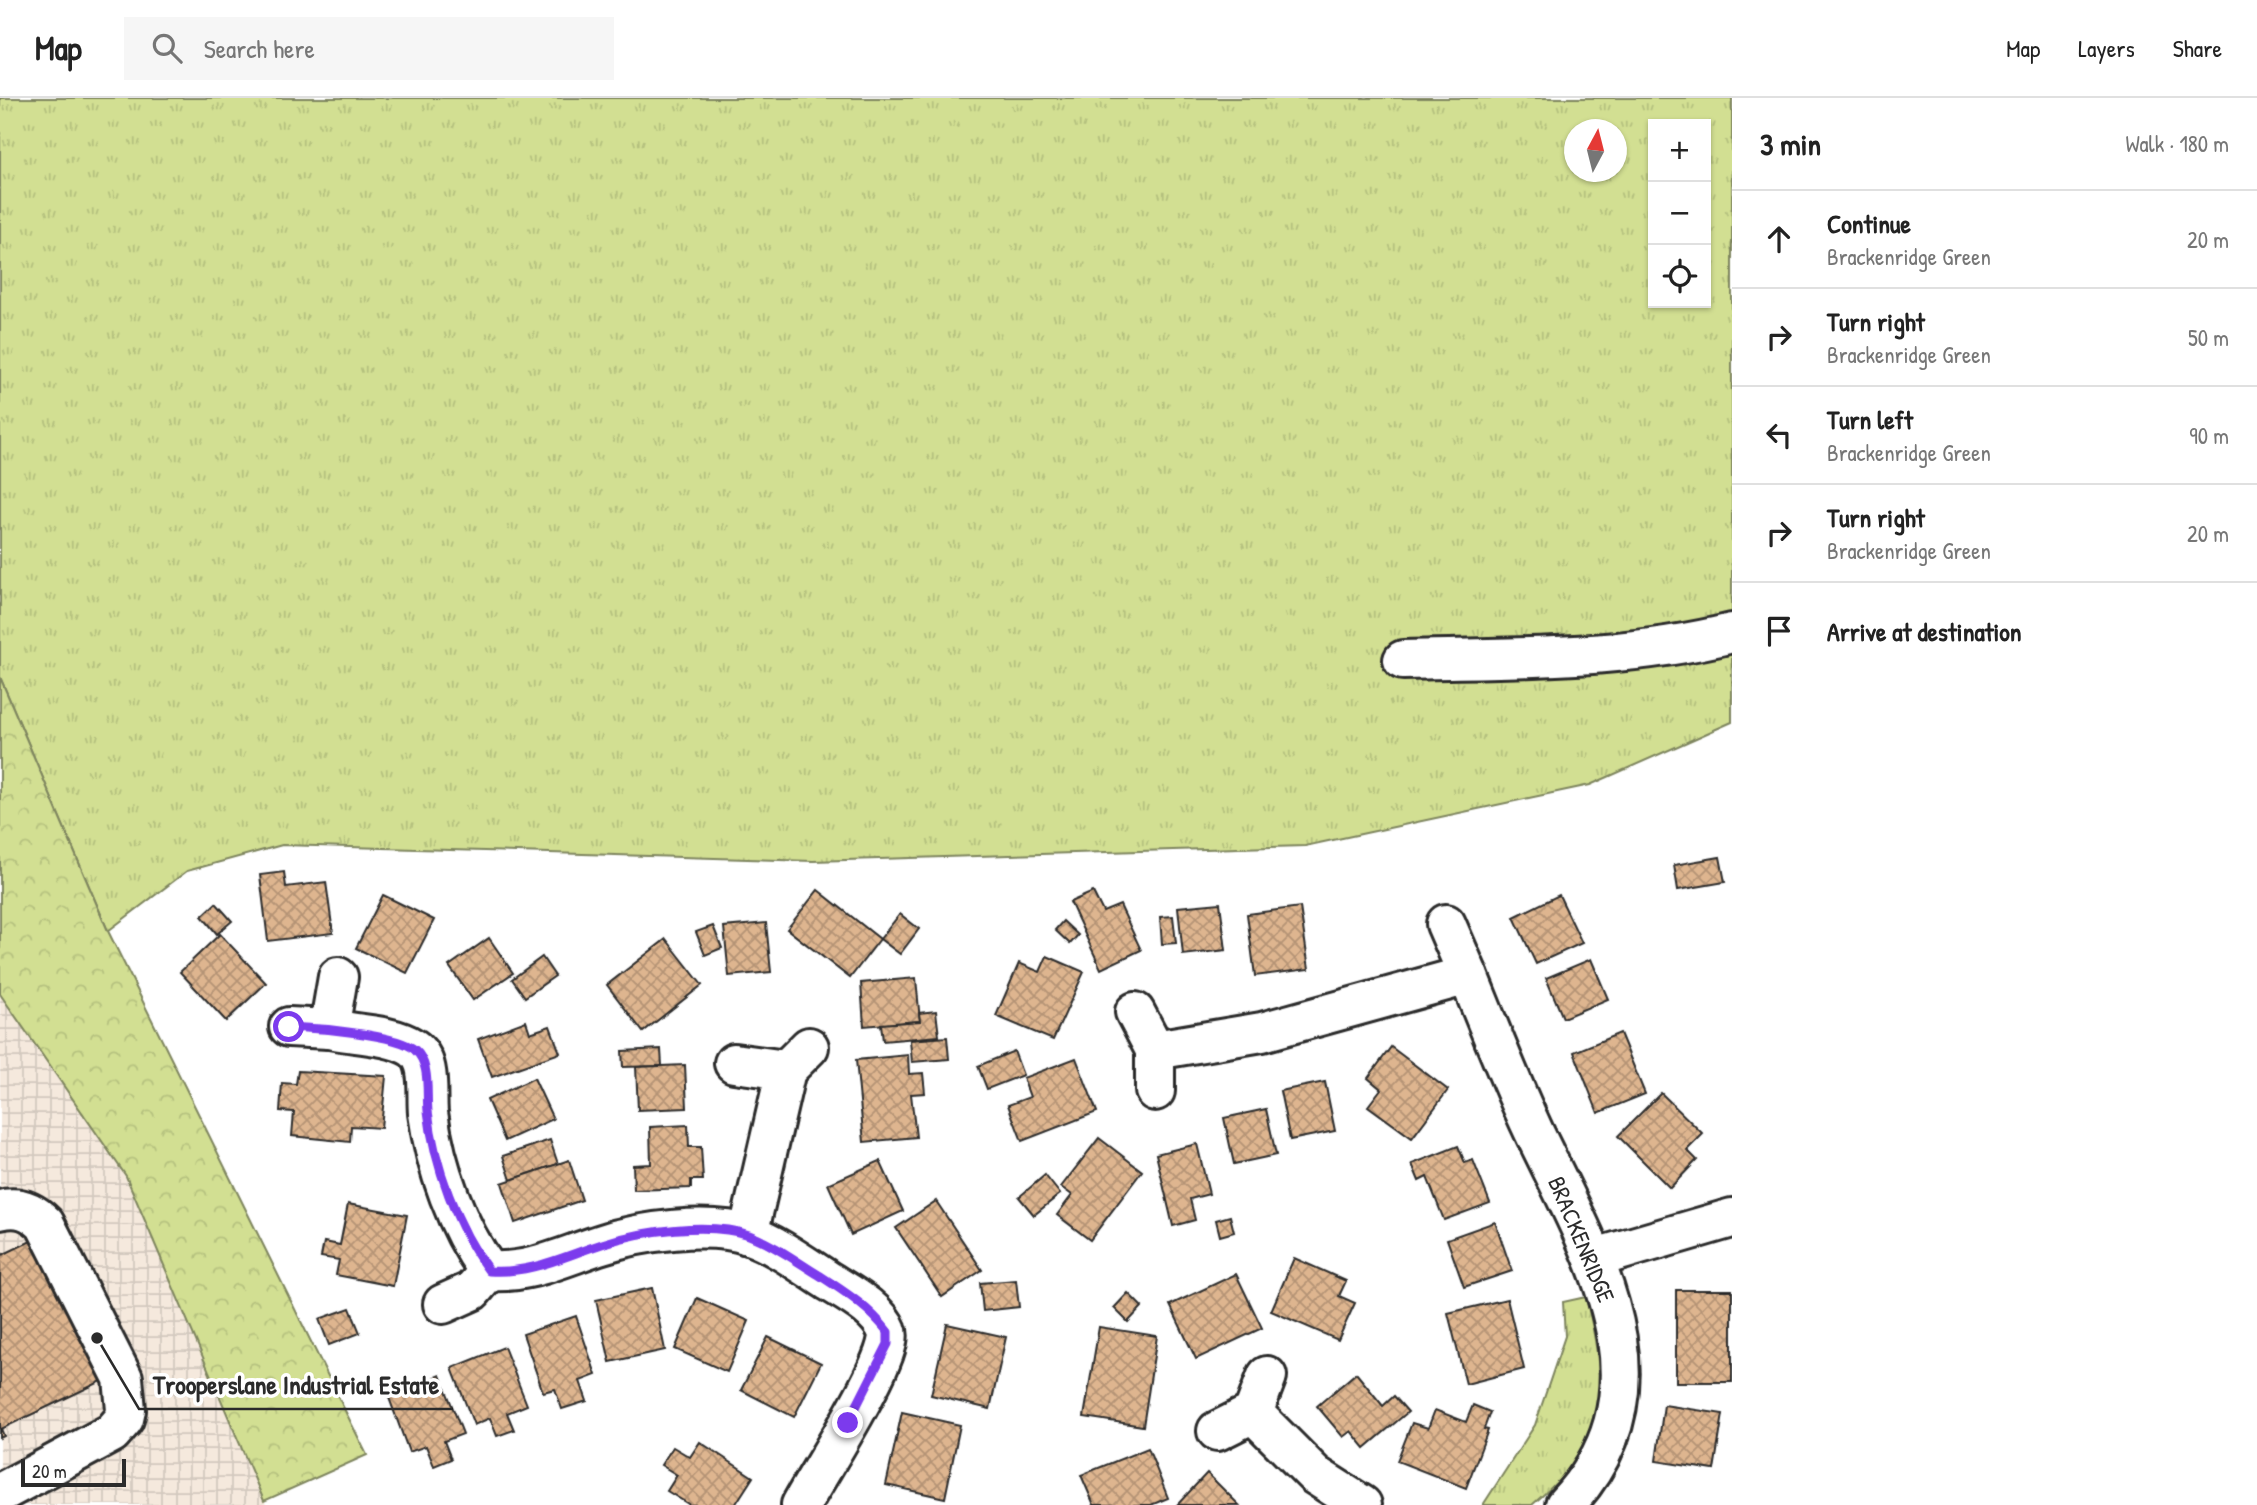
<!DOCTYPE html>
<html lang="en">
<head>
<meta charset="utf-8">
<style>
	:root { --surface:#fff; --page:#f6f6f6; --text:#222; --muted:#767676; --line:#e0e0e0 }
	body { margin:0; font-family:"Patrick Hand",sans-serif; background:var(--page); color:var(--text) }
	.controls { position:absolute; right:21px; top:21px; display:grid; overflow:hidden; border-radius:0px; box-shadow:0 2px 5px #0004 }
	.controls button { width:63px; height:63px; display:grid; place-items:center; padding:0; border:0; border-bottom:2px solid var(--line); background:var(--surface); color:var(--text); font:35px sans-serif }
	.compass { position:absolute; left:1564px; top:21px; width:63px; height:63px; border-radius:50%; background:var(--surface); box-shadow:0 2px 5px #0004; rotate:7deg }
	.scale { position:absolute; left:21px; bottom:18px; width:105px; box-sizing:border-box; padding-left:7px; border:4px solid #2b2b2b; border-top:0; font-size:19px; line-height:24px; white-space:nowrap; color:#2b2b2b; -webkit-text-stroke:5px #fff; paint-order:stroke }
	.stop { position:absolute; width:21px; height:21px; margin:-16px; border:5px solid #7c3aed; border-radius:50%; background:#fff }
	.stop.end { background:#7c3aed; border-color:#fff; box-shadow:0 2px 7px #0008 }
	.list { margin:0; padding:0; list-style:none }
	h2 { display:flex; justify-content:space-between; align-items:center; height:91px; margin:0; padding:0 28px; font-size:30px }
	h2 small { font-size:23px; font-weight:400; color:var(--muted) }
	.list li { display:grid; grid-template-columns:46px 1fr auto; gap:21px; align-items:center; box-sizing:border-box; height:98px; padding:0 28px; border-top:2px solid var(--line) }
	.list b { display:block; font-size:26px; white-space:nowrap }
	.list p { margin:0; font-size:23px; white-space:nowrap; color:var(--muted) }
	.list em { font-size:23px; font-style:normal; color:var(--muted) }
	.icon { flex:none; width:38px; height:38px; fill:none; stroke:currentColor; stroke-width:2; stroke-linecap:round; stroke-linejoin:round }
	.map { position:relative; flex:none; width:1732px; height:1407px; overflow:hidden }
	header { display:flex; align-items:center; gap:42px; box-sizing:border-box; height:98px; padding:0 35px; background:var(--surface); border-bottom:2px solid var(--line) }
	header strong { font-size:33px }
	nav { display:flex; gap:38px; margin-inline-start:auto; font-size:24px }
	.search { width:490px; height:63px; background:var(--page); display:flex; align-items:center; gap:18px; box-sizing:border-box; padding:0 24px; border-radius:0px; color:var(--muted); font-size:26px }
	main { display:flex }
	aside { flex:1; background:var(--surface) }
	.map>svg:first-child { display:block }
	.industrial { fill:url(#industrial-grid) }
	.grass { fill:url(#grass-tufts); stroke:#7e855e; stroke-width:2; fill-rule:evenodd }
	.forest { fill:url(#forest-crowns); stroke:#7e855e; stroke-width:2 }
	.building { fill:url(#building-cross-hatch); stroke:#2b2b2b; stroke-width:2 }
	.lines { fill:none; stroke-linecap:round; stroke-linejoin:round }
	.minor-casing { stroke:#2b2b2b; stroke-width:44 }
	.minor { stroke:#fff; stroke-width:38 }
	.route { stroke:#7c3aed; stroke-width:9 }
	.labels { text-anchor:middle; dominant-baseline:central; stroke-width:7; stroke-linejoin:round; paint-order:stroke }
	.street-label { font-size:24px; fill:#2b2b2b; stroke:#fff }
	.leader { fill:none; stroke:#2b2b2b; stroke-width:2.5 }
	.callout-dot { fill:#2b2b2b; stroke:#fff; stroke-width:2.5 }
	.callout-label { font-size:26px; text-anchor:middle; font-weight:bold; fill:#2b2b2b; stroke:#fff; stroke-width:7; stroke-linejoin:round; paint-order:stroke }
</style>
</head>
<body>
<header>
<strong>Map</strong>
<div class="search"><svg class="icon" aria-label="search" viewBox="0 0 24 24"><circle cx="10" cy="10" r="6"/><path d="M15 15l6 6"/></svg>Search here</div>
<nav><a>Map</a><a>Layers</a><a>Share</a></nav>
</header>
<main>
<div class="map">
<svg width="1732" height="1407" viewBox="0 0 1732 1407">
	<defs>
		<pattern id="industrial-grid" width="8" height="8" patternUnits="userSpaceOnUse" patternTransform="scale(1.75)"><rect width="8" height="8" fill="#f5e9dd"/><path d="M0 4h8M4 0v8" fill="none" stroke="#d2c8be"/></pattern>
		<pattern id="grass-tufts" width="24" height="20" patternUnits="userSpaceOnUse" patternTransform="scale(1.75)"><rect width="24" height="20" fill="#d2df92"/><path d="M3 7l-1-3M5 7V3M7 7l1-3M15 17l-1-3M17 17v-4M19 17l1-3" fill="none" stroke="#b4c07e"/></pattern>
		<pattern id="forest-crowns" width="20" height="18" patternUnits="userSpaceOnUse" patternTransform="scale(1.75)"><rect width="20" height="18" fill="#d2df92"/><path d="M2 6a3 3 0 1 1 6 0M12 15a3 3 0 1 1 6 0" fill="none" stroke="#b4c07e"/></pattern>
		<pattern id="building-cross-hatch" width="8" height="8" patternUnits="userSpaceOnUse" patternTransform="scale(1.75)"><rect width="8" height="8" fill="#deb58f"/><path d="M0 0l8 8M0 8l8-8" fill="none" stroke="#b49375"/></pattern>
	</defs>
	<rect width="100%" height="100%" fill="#fff"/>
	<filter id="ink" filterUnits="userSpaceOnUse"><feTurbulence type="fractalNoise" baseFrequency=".0143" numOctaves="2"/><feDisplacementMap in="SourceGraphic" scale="14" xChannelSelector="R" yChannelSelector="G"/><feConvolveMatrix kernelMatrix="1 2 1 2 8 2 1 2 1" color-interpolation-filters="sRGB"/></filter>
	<g filter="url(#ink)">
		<!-- industrial -->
		<polygon class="industrial" points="0,896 126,1078 266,1407 0,1407"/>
		<!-- grass -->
		<g class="grass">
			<path d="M0 0H1732V624L1590 687 1305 748 813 763 282 747 187 773 108 833 0 579ZM1653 26H1706V205H1653ZM1574 32H1616V74H1574Z"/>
			<path d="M1586 1199C1597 1245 1609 1302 1587 1348 1577 1366 1548 1393 1532 1407H1483L1535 1327 1565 1238 1563 1204Z"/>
		</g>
		<!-- forest -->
		<polygon class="forest" points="0,579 108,833 367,1357 264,1403 126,1078 0,896"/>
		<!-- building -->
		<g class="building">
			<polygon points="1720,759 1725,784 1678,792 1674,767"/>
			<polygon points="284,774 286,789 326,784 333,835 268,843 260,777"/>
			<polygon points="818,792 880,841 850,880 787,831"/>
			<polygon points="1093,794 1103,814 1120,807 1141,852 1101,871 1070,804"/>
			<polygon points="383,797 434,822 407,875 356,850"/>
			<polygon points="1559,797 1582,845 1536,866 1514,819"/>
			<polygon points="216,805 232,823 217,836 202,818"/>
			<polygon points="1220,805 1226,852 1183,857 1178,809"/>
			<polygon points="1300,809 1309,871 1255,878 1247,816"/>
			<polygon points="900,816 919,831 900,856 880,841"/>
			<polygon points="1173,818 1176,845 1162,846 1160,819"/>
			<polygon points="1063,823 1078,837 1070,846 1055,832"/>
			<polygon points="766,825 771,874 729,878 724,829"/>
			<polygon points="713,828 722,850 705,857 696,834"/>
			<polygon points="220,836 266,885 226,923 180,874"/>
			<polygon points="489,840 513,875 473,902 449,868"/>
			<polygon points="666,841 702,887 643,934 607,887"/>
			<polygon points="1047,858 1084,874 1053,942 996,918 1019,865 1040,874"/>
			<polygon points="542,859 555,878 525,899 512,881"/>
			<polygon points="1591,861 1608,901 1563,920 1546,880"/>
			<polygon points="916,880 920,923 864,928 861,885"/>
			<polygon points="936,913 939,938 883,943 881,926 920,923 919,915"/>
			<polygon points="526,923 530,935 550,928 560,955 492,979 478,941"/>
			<polygon points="1620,935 1645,996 1598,1015 1574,954"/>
			<polygon points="947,939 949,961 912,964 910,942"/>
			<polygon points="1391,949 1448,992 1412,1040 1368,1008 1381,991 1368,980"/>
			<polygon points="661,951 662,968 623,969 622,953"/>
			<polygon points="1014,953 1023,977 987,991 978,968"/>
			<polygon points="908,957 909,976 923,975 925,995 911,996 916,1039 864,1044 856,962"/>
			<polygon points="1076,960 1097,1014 1022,1043 1008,1007 1030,999 1023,980"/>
			<polygon points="685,967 687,1010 638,1012 636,969"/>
			<polygon points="298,973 386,978 381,1030 351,1028 350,1044 292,1038 294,1014 280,1013 282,985 296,986"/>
			<polygon points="534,980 553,1021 505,1043 487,1002"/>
			<polygon points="1325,984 1335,1033 1290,1042 1280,993"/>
			<polygon points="1661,995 1703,1036 1687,1052 1697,1062 1670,1090 1618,1038"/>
			<polygon points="1266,1011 1276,1057 1234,1066 1224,1020"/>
			<polygon points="688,1027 689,1049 701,1049 703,1082 691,1082 691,1090 634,1092 633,1067 651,1066 650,1029"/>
			<polygon points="1099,1040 1142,1073 1090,1142 1057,1117 1072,1097 1061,1089"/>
			<polygon points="550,1042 558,1066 511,1082 503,1058"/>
			<polygon points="1197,1046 1209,1096 1190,1101 1195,1122 1173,1128 1156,1056"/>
			<polygon points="1458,1048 1465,1065 1473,1062 1490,1105 1444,1122 1427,1079 1419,1083 1412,1066"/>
			<polygon points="569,1062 582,1102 515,1125 502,1085"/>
			<polygon points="880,1063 903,1113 851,1137 828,1086"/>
			<polygon points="1045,1077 1060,1096 1034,1117 1019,1099"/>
			<polygon points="936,1103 982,1172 942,1199 896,1130"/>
			<polygon points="348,1106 407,1117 393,1188 336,1177 339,1162 321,1159 324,1144 340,1147"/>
			<polygon points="1230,1118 1234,1134 1220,1138 1216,1122"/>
			<polygon points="1495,1124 1512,1173 1464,1189 1447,1141"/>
			<polygon points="33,1142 102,1283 1,1331 4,1338 0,1340 0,1158"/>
			<polygon points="1294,1160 1346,1183 1339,1198 1355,1205 1338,1242 1271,1213"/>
			<polygon points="1236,1176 1262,1230 1196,1261 1170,1207"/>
			<polygon points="1016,1182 1019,1209 983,1213 980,1185"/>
			<polygon points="652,1190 665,1252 610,1264 596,1202"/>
			<rect x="1676" y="1192" width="56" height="92"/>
			<polygon points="1128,1195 1142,1209 1128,1224 1114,1210"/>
			<polygon points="697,1200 749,1223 727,1274 675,1251"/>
			<polygon points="1507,1201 1524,1271 1466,1286 1448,1215"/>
			<polygon points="350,1210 360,1235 329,1247 319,1221"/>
			<polygon points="576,1218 596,1277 580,1283 587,1303 562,1311 555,1291 543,1294 523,1236"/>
			<polygon points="947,1226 1006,1239 990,1311 931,1297"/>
			<polygon points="1099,1229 1157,1238 1143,1328 1084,1319"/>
			<polygon points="768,1239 821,1265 794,1319 741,1292"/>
			<polygon points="504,1249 527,1307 507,1315 514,1332 497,1338 490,1320 474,1327 452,1270"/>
			<polygon points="1356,1275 1383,1308 1394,1298 1408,1314 1365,1350 1351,1333 1343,1339 1317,1308"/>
			<polygon points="440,1277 463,1336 444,1343 451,1361 434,1368 426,1348 409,1354 388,1297"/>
			<polygon points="1473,1307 1490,1314 1484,1331 1488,1332 1466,1390 1397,1363 1412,1325 1428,1330 1435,1312 1466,1324"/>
			<polygon points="1664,1307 1723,1316 1714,1372 1656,1363"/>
			<polygon points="902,1314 960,1327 945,1400 886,1387"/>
			<polygon points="700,1344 753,1379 735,1407 690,1407 667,1393 677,1377 661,1367 673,1349 690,1359"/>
			<polygon points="1148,1350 1168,1400 1151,1407 1094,1407 1081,1377"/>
			<polygon points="1207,1375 1239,1407 1177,1407"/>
		</g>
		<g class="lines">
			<!-- minor casing -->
			<g class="minor-casing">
				<g id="minor">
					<path d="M1403 562C1512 559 1625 562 1732 535"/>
					<polyline points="1446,826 1468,877"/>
					<polyline points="1135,914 1155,952 1155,993"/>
					<polyline points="289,929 329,931 338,879"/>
					<path d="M329 931C354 936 391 936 413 950 432 963 426 994 428 1015 435 1068 457 1130 489 1173 530 1176 564 1158 602 1146 641 1133 709 1124 749 1137 777 1147 802 1166 827 1182 847 1195 878 1210 887 1233 897 1255 815 1380 801 1407"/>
					<path d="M1155 952 1262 934 1468 877C1489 929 1510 983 1534 1034 1592 1155 1677 1289 1565 1407"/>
					<polyline points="734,965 786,972 809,949"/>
					<path d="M0 1112C19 1107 32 1113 45 1126L123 1280 126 1312 124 1321 112 1335 0 1395"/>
					<polyline points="748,1137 786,972"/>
					<polyline points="1595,1160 1732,1120"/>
					<polyline points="443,1206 472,1193 489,1173"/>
					<polyline points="1253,1315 1315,1377 1362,1407"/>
					<polyline points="1217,1333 1253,1315 1267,1278"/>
				</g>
			</g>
			<!-- minor -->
			<use href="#minor" class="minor"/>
		</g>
	</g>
	<g class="lines" filter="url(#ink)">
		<!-- route -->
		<path class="route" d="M289 929C315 930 398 936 415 952 431 966 426 994 428 1013 434 1067 457 1130 489 1173 531 1176 564 1158 602 1146 641 1133 710 1123 749 1137 775 1147 796 1163 819 1177 845 1194 869 1209 888 1234V1246L848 1325"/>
	</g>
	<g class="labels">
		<!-- street labels -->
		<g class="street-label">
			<text transform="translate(1582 1141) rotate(67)">BRACKENRIDGE</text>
		</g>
	</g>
	<!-- callouts -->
	<path class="leader" d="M97 1240L139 1311H453"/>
	<circle class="callout-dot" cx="97" cy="1240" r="7"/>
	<g class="callout-label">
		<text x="296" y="1296">Trooperslane Industrial Estate</text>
	</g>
</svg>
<div class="controls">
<button>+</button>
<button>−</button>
<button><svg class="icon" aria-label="locate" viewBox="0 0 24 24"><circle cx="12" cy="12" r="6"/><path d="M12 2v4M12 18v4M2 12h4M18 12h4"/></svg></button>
</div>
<svg class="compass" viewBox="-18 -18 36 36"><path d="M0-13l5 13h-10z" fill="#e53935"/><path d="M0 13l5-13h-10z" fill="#767676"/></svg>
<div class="scale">20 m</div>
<div class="stop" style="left:289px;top:929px"></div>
<div class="stop end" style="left:848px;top:1325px"></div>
</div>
<aside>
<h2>3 min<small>Walk · 180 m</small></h2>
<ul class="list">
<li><svg class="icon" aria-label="ahead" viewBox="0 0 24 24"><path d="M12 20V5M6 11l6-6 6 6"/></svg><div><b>Continue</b><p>Brackenridge Green</p></div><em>20 m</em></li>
<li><svg class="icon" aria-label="right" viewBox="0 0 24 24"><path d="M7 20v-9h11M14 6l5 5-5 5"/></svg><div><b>Turn right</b><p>Brackenridge Green</p></div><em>50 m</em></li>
<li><svg class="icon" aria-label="left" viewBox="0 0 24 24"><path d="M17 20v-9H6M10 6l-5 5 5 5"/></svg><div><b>Turn left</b><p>Brackenridge Green</p></div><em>90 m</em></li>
<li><svg class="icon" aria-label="right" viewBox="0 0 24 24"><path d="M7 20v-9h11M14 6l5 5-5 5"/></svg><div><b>Turn right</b><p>Brackenridge Green</p></div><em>20 m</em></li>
<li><svg class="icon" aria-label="arrive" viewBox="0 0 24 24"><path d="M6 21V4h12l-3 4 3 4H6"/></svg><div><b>Arrive at destination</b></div></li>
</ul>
</aside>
</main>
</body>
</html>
